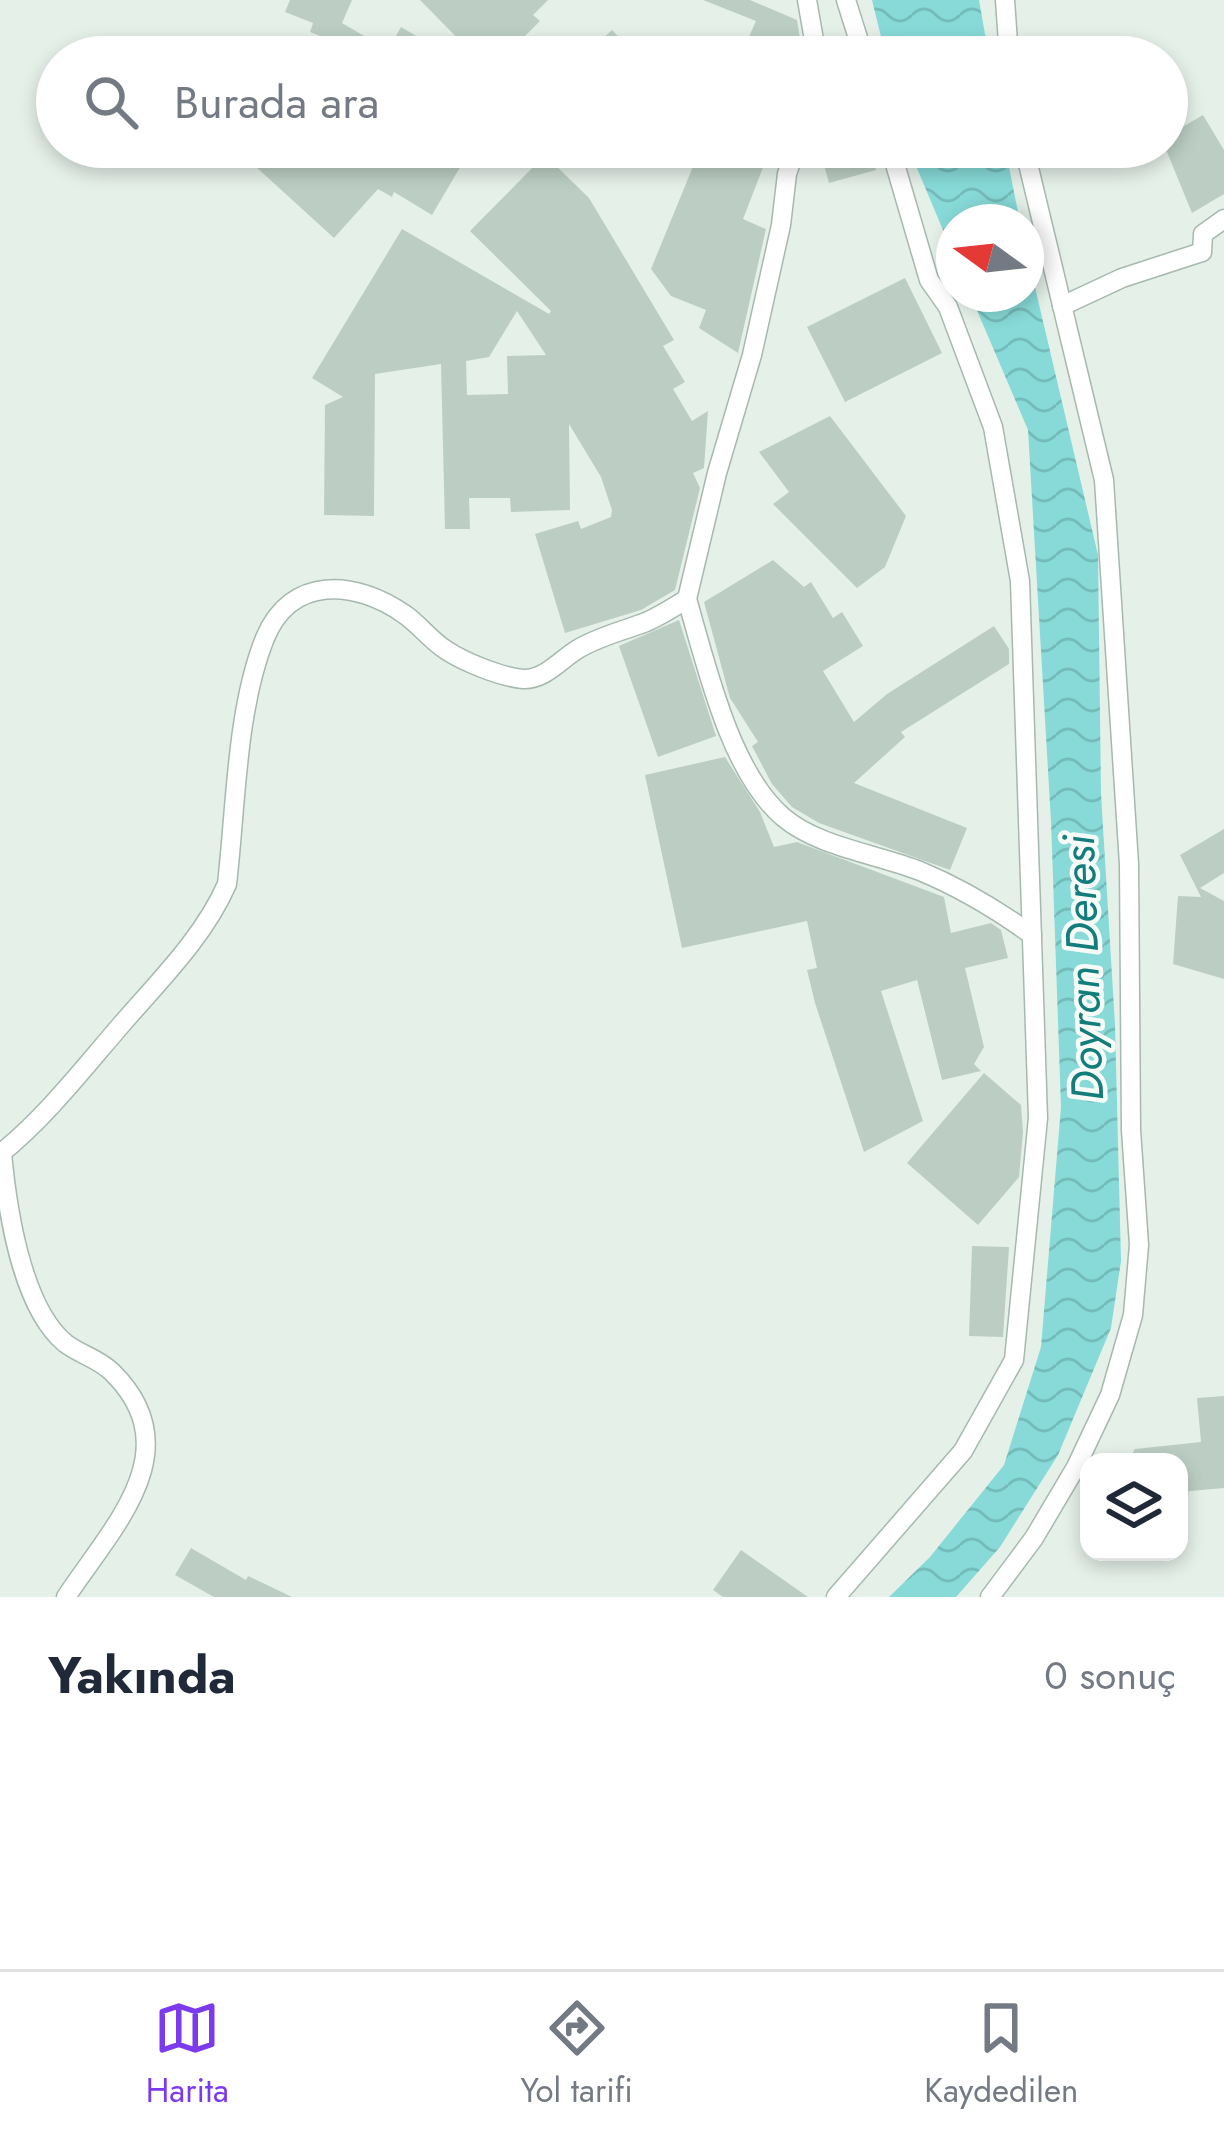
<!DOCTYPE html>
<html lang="tr">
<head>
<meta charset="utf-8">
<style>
	:root { --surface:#fff; --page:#f6f6f7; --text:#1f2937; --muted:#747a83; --line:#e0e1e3; --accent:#7c3aed }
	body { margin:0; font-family:Jost,sans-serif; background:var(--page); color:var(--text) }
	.controls { position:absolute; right:36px; bottom:36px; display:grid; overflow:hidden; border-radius:24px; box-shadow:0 6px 18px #0003 }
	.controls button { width:108px; height:108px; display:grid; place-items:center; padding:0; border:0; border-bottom:3px solid var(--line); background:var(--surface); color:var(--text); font:60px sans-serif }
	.compass { position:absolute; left:936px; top:204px; width:108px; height:108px; border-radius:50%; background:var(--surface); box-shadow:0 6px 18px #0003; rotate:285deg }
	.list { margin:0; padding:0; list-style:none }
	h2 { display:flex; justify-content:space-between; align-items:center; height:156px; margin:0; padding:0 48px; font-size:51px }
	h2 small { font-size:39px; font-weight:400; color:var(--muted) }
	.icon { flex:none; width:66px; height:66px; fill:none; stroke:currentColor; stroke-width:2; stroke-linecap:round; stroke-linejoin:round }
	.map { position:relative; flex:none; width:1224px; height:1597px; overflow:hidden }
	.search { position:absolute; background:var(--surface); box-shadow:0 6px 18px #0003; left:36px; right:36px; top:36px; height:132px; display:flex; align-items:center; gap:30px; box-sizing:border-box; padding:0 42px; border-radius:66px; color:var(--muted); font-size:45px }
	.sheet { height:372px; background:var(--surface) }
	nav { display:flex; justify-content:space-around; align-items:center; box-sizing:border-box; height:168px; border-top:3px solid var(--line); background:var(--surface); font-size:33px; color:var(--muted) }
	nav a { display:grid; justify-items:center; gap:6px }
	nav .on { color:var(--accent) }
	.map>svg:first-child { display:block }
	.water { fill:url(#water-waves) }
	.building { fill:#bccec4; fill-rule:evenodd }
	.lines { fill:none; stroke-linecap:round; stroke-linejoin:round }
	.minor-casing { stroke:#a6b9af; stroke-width:21 }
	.minor { stroke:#fff; stroke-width:18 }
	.labels { text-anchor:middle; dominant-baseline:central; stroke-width:9; stroke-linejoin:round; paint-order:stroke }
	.water-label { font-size:45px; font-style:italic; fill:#137d7b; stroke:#f6fbf8 }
</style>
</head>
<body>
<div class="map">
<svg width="1224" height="1597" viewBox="0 0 1224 1597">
	<defs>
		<pattern id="water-waves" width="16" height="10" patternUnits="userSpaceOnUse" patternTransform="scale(3)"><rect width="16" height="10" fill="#87dad8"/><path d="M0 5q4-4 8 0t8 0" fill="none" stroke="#74bcba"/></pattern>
	</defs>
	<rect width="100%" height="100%" fill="#e5f0e9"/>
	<!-- water -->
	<g class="water">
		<polygon points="872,0 979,0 989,57 886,57"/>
		<polygon points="908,147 1005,147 1020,222 954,222 954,256"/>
		<polygon points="1026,249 1098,555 1101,794 1115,1025 1121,1261 1111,1328 1058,1455 1000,1547 956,1597 889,1597 930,1557 1004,1465 1041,1347 1061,1107 1051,821 1028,430 970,294 1026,294"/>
	</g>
	<!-- building -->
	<g class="building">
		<polygon points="290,0 352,0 342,23 388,50 401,27 452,57 340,57 346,46 310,32 313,23 285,12"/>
		<polygon points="420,0 548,0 533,15 540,21 504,57 476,57"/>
		<polygon points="703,0 750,0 797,20 803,57 740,57 756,21"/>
		<polygon points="612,30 637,57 583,57"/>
		<polygon points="1203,115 1224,150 1224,194 1192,213 1167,152 1167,136"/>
		<polygon points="250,147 306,147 322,161 330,147 472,147 432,215 394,192 392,197 378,189 334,238 255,166 259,162"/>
		<polygon points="701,147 771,147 743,219 766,229 738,353 699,328 706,310 671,296 651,269"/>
		<polygon points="819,147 870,147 876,170 829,183"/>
		<path d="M545 155 589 198 674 340 663 346 685 382 673 389 692 421 708 411 704 468 693 473 700 488 675 590 641 610 565 633 535 534 578 521 581 529 611 517 612 510 601 477 569 424 570 510 511 512 510 498H469L470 529H445L441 364 375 374 374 516 324 515 325 405 343 397 312 378 402 229 549 314 551 311 470 231ZM517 311 546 355 507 356 508 394 467 395 466 361 489 357Z"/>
		<polygon points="905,278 942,353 845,402 807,327"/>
		<polygon points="830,416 906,516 885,567 857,588 773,504 789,492 759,452"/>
		<polygon points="773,560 804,587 811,582 833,618 842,612 863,646 823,671 854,722 887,694 994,626 1009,649 1009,664 901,732 905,737 854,783 967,828 950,870 819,823 792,807 772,784 752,746 758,742 730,698 704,602"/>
		<polygon points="679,620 716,736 658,757 619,646"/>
		<polygon points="725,757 760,812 774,847 797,842 944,897 951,933 991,923 1001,930 1008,958 965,968 984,1047 974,1064 981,1071 942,1080 917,980 881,991 923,1121 864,1152 815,1003 807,970 817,968 807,921 682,948 645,775"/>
		<polygon points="1224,829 1224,873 1200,888 1224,901 1224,979 1173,964 1178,896 1201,897 1180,855"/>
		<polygon points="984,1073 1021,1105 1023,1132 1019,1177 978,1225 907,1163"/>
		<polygon points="972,1246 1009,1247 1003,1337 969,1336"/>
		<polygon points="1224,1396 1224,1488 1179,1492 1179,1462 1127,1462 1135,1449 1201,1442 1197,1398"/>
		<polygon points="191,1548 246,1580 248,1576 292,1597 214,1597 175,1575"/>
		<polygon points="741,1550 808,1597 723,1597 713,1590"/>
	</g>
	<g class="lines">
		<!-- minor casing -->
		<g class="minor-casing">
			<g id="minor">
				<polyline points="807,0 817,57"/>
				<polyline points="846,0 864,57"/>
				<polyline points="1005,0 1009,57"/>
				<polyline points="1062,306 1122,278 1202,252 1203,234 1224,219"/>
				<path d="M687 599C706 664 730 772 783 817 818 847 877 854 920 871 961 888 996 909 1032 935"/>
				<path d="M2 1153C7 1207 21 1306 65 1343 79 1354 99 1359 112 1372 191 1450 113 1526 66 1597"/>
				<path d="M0 1154C45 1118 83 1069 121 1025 159 981 204 937 227 884 236 807 236 710 265 638 291 575 355 580 404 614 419 624 430 640 446 650 464 662 501 677 523 679 545 680 561 659 578 649 600 636 623 631 646 622 660 616 674 607 687 599L717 473 752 355 781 225 787 174 796 147"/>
				<polyline points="836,1597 963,1451 1014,1360 1038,1118 1020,581 993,427 948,307 929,280 890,147"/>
				<polyline points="990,1597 1034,1538 1076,1467 1110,1395 1133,1315 1139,1245 1131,1130 1129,864 1104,480 1024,147"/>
			</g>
		</g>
		<!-- minor -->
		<use href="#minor" class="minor"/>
	</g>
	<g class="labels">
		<!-- water labels -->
		<g class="water-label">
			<text transform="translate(1083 968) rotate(-92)">Doyran Deresi</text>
		</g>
	</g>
</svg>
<div class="controls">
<button><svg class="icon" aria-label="layers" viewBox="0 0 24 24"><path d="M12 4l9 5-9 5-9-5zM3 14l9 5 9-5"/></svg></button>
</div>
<svg class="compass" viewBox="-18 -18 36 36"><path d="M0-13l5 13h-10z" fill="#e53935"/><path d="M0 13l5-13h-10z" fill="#747a83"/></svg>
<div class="search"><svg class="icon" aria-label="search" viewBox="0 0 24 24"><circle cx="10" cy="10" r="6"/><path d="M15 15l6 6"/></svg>Burada ara</div>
</div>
<section class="sheet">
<h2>Yakında<small>0 sonuç</small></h2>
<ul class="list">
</ul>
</section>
<nav>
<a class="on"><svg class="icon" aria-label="map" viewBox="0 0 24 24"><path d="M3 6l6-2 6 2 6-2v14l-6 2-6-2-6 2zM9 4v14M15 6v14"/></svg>Harita</a>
<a><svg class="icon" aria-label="directions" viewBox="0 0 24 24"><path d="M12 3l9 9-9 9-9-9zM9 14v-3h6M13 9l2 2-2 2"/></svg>Yol tarifi</a>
<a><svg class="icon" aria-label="saved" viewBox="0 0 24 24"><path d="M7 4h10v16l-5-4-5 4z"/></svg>Kaydedilen</a>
</nav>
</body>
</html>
